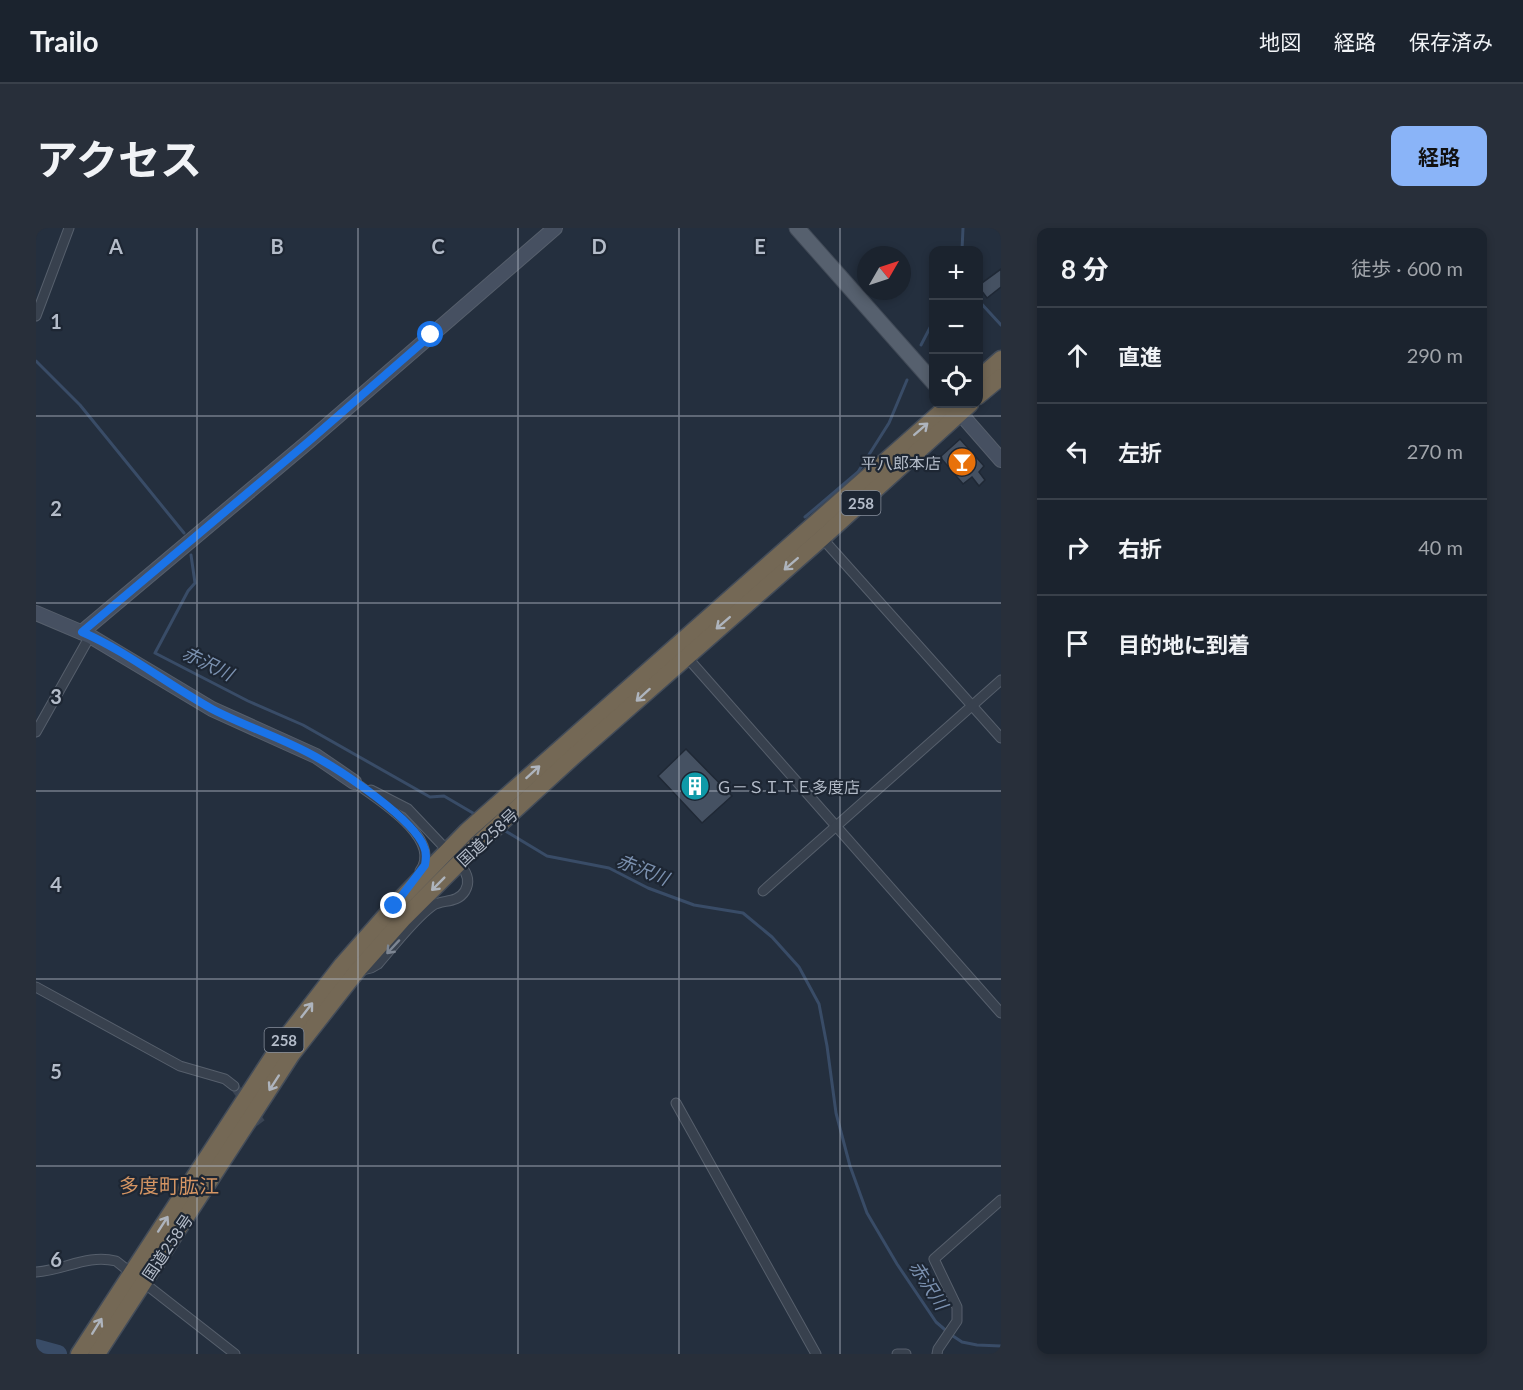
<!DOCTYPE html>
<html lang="ja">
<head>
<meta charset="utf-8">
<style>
	:root { --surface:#1b232e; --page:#282f3a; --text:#f1f3f6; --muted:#a0a4aa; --line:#39404a; --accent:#8ab4f8 }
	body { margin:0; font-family:Lato,"Noto Sans JP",sans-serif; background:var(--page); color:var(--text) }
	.controls { position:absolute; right:18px; top:18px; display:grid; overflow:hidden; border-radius:12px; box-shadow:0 3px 9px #0003 }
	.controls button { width:54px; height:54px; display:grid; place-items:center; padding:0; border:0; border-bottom:2px solid var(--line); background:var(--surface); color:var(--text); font:30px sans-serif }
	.compass { position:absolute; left:821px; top:18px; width:54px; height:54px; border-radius:50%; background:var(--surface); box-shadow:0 3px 9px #0003; rotate:51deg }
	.stop { position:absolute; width:18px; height:18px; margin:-14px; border:4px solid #1a73e8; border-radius:50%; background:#fff }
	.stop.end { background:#1a73e8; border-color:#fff; box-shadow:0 2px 6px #0008 }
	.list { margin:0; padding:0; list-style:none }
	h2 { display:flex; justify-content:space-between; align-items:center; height:78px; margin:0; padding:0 24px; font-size:26px }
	h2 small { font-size:20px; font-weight:400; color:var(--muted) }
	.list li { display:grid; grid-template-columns:39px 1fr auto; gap:18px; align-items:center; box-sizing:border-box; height:96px; padding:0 24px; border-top:2px solid var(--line) }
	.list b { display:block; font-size:22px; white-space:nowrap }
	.list em { font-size:20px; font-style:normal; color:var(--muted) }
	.icon { flex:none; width:33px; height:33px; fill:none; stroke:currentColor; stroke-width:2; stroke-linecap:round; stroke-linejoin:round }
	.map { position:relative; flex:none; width:965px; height:1126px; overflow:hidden; border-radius:12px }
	header { display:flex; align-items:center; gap:36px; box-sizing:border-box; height:84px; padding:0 30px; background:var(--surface); border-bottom:2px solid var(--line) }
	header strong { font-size:28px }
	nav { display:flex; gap:33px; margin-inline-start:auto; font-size:21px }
	.intro { display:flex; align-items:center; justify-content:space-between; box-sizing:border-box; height:144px; padding:0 36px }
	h1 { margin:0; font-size:42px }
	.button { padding:15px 27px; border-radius:12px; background:var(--accent); color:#111; font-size:21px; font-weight:700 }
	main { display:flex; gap:36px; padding:0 36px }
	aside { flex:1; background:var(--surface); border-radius:12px; box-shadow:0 3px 9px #0003 }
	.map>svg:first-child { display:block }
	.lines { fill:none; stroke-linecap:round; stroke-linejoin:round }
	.stream { stroke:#394c67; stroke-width:3 }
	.river { stroke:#394c67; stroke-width:18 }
	.building { fill:#455162; stroke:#1f2835; stroke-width:1.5 }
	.street-tunnel { stroke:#3a4453; stroke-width:9; stroke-dasharray:9 4.5; stroke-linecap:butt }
	.street-casing { stroke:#565f6c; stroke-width:11 }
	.secondary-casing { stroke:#565f6c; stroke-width:16 }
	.primary-casing { stroke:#414a57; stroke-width:17 }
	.highway-casing { stroke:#434c59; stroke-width:19 }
	.street { stroke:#38414e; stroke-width:9 }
	.secondary { stroke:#465061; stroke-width:14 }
	.primary { stroke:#56606e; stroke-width:15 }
	.highway { stroke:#746855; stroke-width:16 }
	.oneway { stroke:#aeb4bd }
	.oneway2 { stroke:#7c8592 }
	.route { stroke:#1a73e8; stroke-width:8 }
	.grid { fill:none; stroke:#b4bcc9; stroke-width:1.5; stroke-opacity:0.55 }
	.labels { text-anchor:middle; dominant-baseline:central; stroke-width:4.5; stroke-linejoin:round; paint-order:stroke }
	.shield { fill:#1d2633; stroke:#878f9c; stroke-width:1.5 }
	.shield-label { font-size:15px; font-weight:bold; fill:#b4bcc9 }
	.poi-label { font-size:16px; fill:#b4bcc9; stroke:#1d2633; text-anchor:end }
	.street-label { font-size:16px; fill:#b4bcc9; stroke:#1d2633 }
	.water-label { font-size:18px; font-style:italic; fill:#7c92b1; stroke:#1d2633 }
	.quarter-label { font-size:20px; fill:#d59563; stroke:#1d2633 }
	.grid-label { font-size:20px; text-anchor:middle; font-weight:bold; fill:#b4bcc9; stroke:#1d2633; stroke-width:4.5; stroke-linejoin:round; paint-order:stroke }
</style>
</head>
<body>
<header>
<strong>Trailo</strong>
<nav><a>地図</a><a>経路</a><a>保存済み</a></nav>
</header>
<div class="intro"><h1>アクセス</h1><a class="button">経路</a></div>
<main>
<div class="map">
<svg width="965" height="1126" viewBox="0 0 965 1126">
	<rect width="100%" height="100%" fill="#242f3e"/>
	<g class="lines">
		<!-- stream -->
		<g class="stream">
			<polyline points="926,22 927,0"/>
			<polyline points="942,72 965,97"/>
			<polyline points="885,117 898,92"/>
			<polyline points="0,133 44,177 148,305"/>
			<polyline points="769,289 822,244 853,195 871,152"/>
			<polyline points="155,327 159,355 152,363 119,425 212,473 267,497 394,569 408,568 442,588"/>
			<polyline points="466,601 511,628 573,640 612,660 658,677 707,685 736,709 763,739 783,776 791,818 800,885 814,938 831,985 861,1036 900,1094 914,1106 926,1114 941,1117 965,1118"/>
		</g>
		<!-- river -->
		<polyline class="river" points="0,1120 22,1126"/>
	</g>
	<!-- building -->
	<g class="building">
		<polygon points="965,41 965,59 951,70 942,58"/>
		<polygon points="924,211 948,238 943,244 949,252 943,258 936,249 927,256 904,229"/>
		<polygon points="650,521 696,568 666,595 622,548"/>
	</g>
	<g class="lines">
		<!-- street-tunnel -->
		<polyline class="street-tunnel" points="198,858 225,895"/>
		<!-- street casing -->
		<g class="street-casing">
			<g id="street">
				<polyline points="0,88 33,0"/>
				<polyline points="786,310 965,510"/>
				<polyline points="649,427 965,785"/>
				<polyline points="0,504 54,408"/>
				<path d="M318 554C340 570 408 611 384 643"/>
				<polyline points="335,562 372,581 408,619"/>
				<polyline points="727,663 965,452"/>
				<path d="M322 743 335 740 342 736C357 719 378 691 396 678 406 671 421 676 429 663 434 654 432 646 425 638"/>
				<polyline points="0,759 144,838 189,851 198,858"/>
				<polyline points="640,875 780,1126"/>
				<path d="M0 1044C29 1042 51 1026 80 1033L199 1126"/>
				<polyline points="861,1126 870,1126"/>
				<polyline points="901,1126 902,1121 921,1093 921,1079 898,1031 965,972"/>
			</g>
		</g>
		<!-- secondary casing -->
		<g class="secondary-casing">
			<g id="secondary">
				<polyline points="917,177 965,232"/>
				<polyline points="0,385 54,408 176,481 280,528 318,554"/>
				<polyline points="46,404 272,214 519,0"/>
			</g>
		</g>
		<!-- primary casing -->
		<g class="primary-casing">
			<polyline id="primary" points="761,0 898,155"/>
		</g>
		<!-- highway casing -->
		<g class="highway-casing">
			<g id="highway">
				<polyline points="942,151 965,131"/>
				<polyline points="942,168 965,149"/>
				<polyline points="43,1126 245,816 306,737 358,678 431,603 914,176"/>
				<polyline points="61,1126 256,826 321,743 368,690 443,615 538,528 786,310 934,176"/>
			</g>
		</g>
		<!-- street -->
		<use href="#street" class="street"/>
		<!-- secondary -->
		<use href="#secondary" class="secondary"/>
		<!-- primary -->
		<use href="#primary" class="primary"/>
		<!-- highway -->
		<use href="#highway" class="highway"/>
	</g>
	<!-- one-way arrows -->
	<defs><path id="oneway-shaft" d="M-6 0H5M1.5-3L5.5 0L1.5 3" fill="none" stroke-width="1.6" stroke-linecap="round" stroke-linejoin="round" transform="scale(1.5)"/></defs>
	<g class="oneway">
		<use href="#oneway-shaft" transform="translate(885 201) rotate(-41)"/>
		<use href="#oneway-shaft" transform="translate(755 336) rotate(139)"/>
		<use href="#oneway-shaft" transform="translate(687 395) rotate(139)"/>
		<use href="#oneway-shaft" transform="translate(607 467) rotate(138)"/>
		<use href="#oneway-shaft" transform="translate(497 544) rotate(-42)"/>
		<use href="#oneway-shaft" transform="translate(402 656) rotate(135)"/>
		<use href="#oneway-shaft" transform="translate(271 782) rotate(-52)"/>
		<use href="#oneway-shaft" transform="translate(238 855) rotate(123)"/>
		<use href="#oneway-shaft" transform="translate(127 996) rotate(-57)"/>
		<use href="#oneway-shaft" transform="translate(61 1098) rotate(-58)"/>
	</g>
	<use class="oneway2" href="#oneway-shaft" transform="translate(357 719) rotate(133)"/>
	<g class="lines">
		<!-- route -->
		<path class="route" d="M358 678 389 637C390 631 391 625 388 619 378 591 307 544 280 529 247 510 210 499 176 481 132 457 92 424 46 404L272 214 395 107"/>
	</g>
	<!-- grid -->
	<path class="grid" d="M161 0V1126M322 0V1126M482 0V1126M643 0V1126M804 0V1126M0 188H965M0 375H965M0 563H965M0 751H965M0 938H965"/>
	<!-- icons -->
	<defs>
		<g id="bar-disc" transform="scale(1.5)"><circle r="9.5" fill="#e8710a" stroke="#1d2633"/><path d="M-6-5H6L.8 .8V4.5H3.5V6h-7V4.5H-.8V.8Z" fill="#fff"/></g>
		<g id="building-disc" transform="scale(1.5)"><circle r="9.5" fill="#0f9aa8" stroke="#1d2633"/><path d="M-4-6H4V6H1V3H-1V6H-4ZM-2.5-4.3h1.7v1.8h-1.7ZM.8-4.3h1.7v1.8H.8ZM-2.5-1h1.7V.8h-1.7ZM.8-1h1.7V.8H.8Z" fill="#fff"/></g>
	</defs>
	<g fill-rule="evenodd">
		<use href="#bar-disc" x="926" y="234"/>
		<use href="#building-disc" x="659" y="558"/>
	</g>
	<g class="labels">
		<!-- shield labels -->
		<g class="shield">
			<rect x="805.5" y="263" width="39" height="24" rx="4.5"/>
			<rect x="228.5" y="800" width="39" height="24" rx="4.5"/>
		</g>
		<g class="shield-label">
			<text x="825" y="275">258</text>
			<text x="248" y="812">258</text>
		</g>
		<!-- poi labels -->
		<g class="poi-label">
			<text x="905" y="234">平八郎本店</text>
			<text x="680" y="558" text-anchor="start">Ｇ－ＳＩＴＥ多度店</text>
		</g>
		<!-- street labels -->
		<g class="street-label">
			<text transform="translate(451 609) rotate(-43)">国道258号</text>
			<text transform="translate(131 1019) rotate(-56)">国道258号</text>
		</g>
		<!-- water labels -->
		<g class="water-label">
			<text transform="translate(172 435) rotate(26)">赤沢川</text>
			<text transform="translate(607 641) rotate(22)">赤沢川</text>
			<text transform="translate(893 1057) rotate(57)">赤沢川</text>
		</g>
		<!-- quarter labels -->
		<g class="quarter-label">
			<text x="133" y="957">多度町肱江</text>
		</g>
	</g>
	<g class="grid-label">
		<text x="80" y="26">A</text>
		<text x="241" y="26">B</text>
		<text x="402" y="26">C</text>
		<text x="563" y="26">D</text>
		<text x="724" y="26">E</text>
		<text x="20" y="101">1</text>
		<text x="20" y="288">2</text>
		<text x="20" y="476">3</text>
		<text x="20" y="664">4</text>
		<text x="20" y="851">5</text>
		<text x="20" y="1039">6</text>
	</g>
</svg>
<div class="controls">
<button>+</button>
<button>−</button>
<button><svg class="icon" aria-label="locate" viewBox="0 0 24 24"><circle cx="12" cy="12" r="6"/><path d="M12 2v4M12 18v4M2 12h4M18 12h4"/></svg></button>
</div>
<svg class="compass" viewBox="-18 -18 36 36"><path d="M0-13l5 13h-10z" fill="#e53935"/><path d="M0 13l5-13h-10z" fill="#a0a4aa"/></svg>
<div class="stop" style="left:395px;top:107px"></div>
<div class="stop end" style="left:358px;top:678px"></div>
</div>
<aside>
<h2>8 分<small>徒歩 · 600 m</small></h2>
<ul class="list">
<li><svg class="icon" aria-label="ahead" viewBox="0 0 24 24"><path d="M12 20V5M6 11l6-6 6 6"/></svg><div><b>直進</b></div><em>290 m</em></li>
<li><svg class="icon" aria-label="left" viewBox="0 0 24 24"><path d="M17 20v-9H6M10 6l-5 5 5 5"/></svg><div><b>左折</b></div><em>270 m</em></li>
<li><svg class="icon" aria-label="right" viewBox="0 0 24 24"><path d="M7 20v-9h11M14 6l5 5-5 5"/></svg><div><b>右折</b></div><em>40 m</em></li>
<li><svg class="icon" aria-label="arrive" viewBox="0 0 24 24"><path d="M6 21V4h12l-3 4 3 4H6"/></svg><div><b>目的地に到着</b></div></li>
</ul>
</aside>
</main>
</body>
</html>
